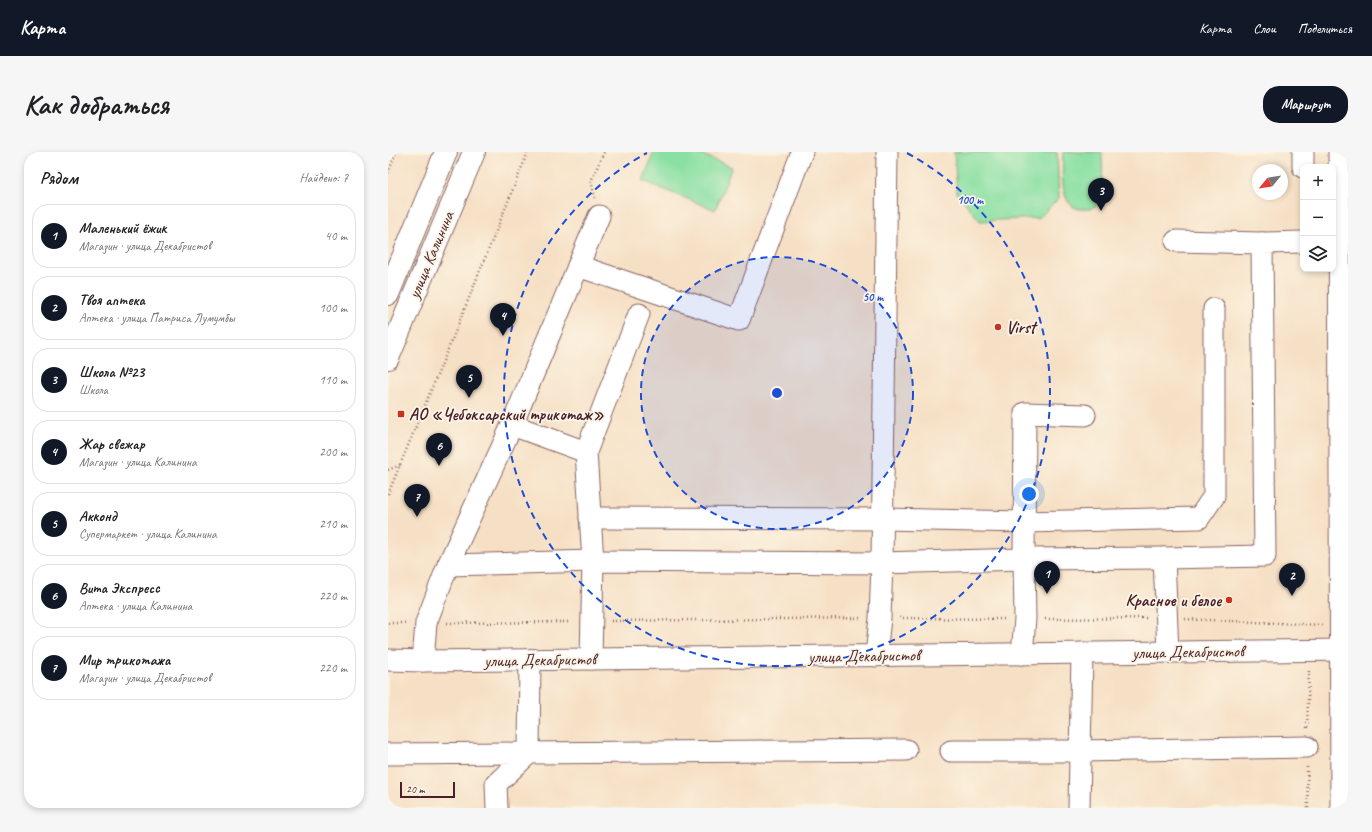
<!DOCTYPE html>
<html lang="ru">
<head>
<meta charset="utf-8">
<style>
	:root { --surface:#fff; --page:#f6f6f6; --text:#202124; --muted:#757577; --line:#e0e0e0; --accent:#111827 }
	body { margin:0; font-family:Caveat,sans-serif; background:var(--page); color:var(--text) }
	.controls { position:absolute; right:12px; top:12px; display:grid; overflow:hidden; border-radius:8px; box-shadow:0 2px 6px #0003 }
	.controls button { width:36px; height:36px; display:grid; place-items:center; padding:0; border:0; border-bottom:1px solid var(--line); background:var(--surface); color:var(--text); font:20px sans-serif }
	.compass { position:absolute; left:864px; top:12px; width:36px; height:36px; border-radius:50%; background:var(--surface); box-shadow:0 2px 6px #0003; rotate:240deg }
	.scale { position:absolute; left:12px; bottom:10px; width:55px; box-sizing:border-box; padding-left:4px; border:2px solid #4a1f2b; border-top:0; font-size:11px; line-height:14px; white-space:nowrap; color:#4a1f2b; -webkit-text-stroke:3px #fcf5e5; paint-order:stroke }
	.you { position:absolute; left:641px; top:342px; width:14px; height:14px; margin:-10px; border:3px solid #fff; border-radius:50%; background:#1a73e8; box-shadow:0 0 0 6px #1a73e833 }
	.badge { display:grid; place-items:center; width:26px; height:26px; border-radius:50%; background:var(--accent); color:#fff; font-size:13px; font-weight:700 }
	.pin { position:absolute; translate:-50% -33px; filter:drop-shadow(0 1px 2px #0008) }
	.pin::after { content:''; position:absolute; top:21px; width:14px; height:12px; background:inherit; clip-path:polygon(0 0,100% 0,50% 100%) }
	.list { margin:0; padding:0; list-style:none }
	h2 { display:flex; justify-content:space-between; align-items:center; height:52px; margin:0; padding:0 16px; font-size:17px }
	h2 small { font-size:13px; font-weight:400; color:var(--muted) }
	.list li { display:grid; grid-template-columns:26px 1fr auto; gap:12px; align-items:center; box-sizing:border-box; height:64px; margin:0 8px 8px; padding:0 8px; border:1px solid var(--line); border-radius:16px }
	.list b { display:block; font-size:15px; white-space:nowrap }
	.list p { margin:0; font-size:13px; white-space:nowrap; color:var(--muted) }
	.list em { font-size:13px; font-style:normal; color:var(--muted) }
	.icon { flex:none; width:22px; height:22px; fill:none; stroke:currentColor; stroke-width:2; stroke-linecap:round; stroke-linejoin:round }
	.map { position:relative; flex:none; width:960px; height:656px; overflow:hidden; border-radius:16px }
	header { display:flex; align-items:center; gap:24px; box-sizing:border-box; height:56px; padding:0 20px; background:var(--accent); color:#fff }
	header strong { font-size:19px }
	nav { display:flex; gap:22px; margin-inline-start:auto; font-size:14px }
	.intro { display:flex; align-items:center; justify-content:space-between; box-sizing:border-box; height:96px; padding:0 24px }
	h1 { margin:0; font-size:28px }
	.button { padding:10px 18px; border-radius:16px; background:var(--accent); color:#fff; font-size:14px; font-weight:700 }
	main { display:flex; gap:24px; padding:0 24px }
	aside { flex:1; background:var(--surface); border-radius:16px; box-shadow:0 2px 6px #0003 }
	.map>svg:first-child { display:block }
	.pitch { fill:#8ae0a3; stroke:#6a8067 }
	.lines { fill:none; stroke-linecap:round; stroke-linejoin:round }
	.minor-casing { stroke:#866361; stroke-width:23 }
	.major-casing { stroke:#866361; stroke-width:24 }
	.path { stroke:#866361; stroke-width:2.5; stroke-dasharray:1 3; stroke-linecap:butt }
	.minor { stroke:#fff; stroke-width:21 }
	.major { stroke:#fff; stroke-width:22 }
	.ring { fill:none; stroke:#1d4ed8; stroke-width:2; stroke-dasharray:7 5 }
	.poi-dot { fill:#c8321e; stroke:#fcf5e5; stroke-width:1.5 }
	.labels { text-anchor:middle; dominant-baseline:central; stroke-width:3.5; stroke-linejoin:round; paint-order:stroke }
	.street-label { font-size:17px; fill:#4a1f2b; stroke:#fcf5e5 }
	.poi-label { font-size:17px; font-weight:bold; fill:#4a1f2b; stroke:#fcf5e5; text-anchor:start }
	.centre { fill:#1d4ed8; stroke:#fcf5e5; stroke-width:2 }
	.ring-label { font-size:12px; text-anchor:middle; font-weight:bold; fill:#1d4ed8; stroke:#fcf5e5; stroke-width:3.5; stroke-linejoin:round; paint-order:stroke }
</style>
</head>
<body>
<header>
<strong>Карта</strong>
<nav><a>Карта</a><a>Слои</a><a>Поделиться</a></nav>
</header>
<div class="intro"><h1>Как добраться</h1><a class="button">Маршрут</a></div>
<main>
<aside>
<h2>Рядом<small>Найдено: 7</small></h2>
<ul class="list">
<li><span class="badge">1</span><div><b>Маленький ёжик</b><p>Магазин · улица Декабристов</p></div><em>40 m</em></li>
<li><span class="badge">2</span><div><b>Твоя аптека</b><p>Аптека · улица Патриса Лумумбы</p></div><em>100 m</em></li>
<li><span class="badge">3</span><div><b>Школа №23</b><p>Школа</p></div><em>110 m</em></li>
<li><span class="badge">4</span><div><b>Жар свежар</b><p>Магазин · улица Калинина</p></div><em>200 m</em></li>
<li><span class="badge">5</span><div><b>Акконд</b><p>Супермаркет · улица Калинина</p></div><em>210 m</em></li>
<li><span class="badge">6</span><div><b>Вита Экспресс</b><p>Аптека · улица Калинина</p></div><em>220 m</em></li>
<li><span class="badge">7</span><div><b>Мир трикотажа</b><p>Магазин · улица Декабристов</p></div><em>220 m</em></li>
</ul>
</aside>
<div class="map">
<svg width="960" height="656" viewBox="0 0 960 656">
	<rect width="100%" height="100%" fill="#fcf5e5"/>
	<filter id="ink" filterUnits="userSpaceOnUse"><feTurbulence type="fractalNoise" baseFrequency=".025" numOctaves="2"/><feDisplacementMap in="SourceGraphic" scale="8" xChannelSelector="R" yChannelSelector="G"/><feConvolveMatrix kernelMatrix="1 2 1 2 8 2 1 2 1" color-interpolation-filters="sRGB"/></filter>
	<filter id="wash" filterUnits="userSpaceOnUse"><feTurbulence type="fractalNoise" baseFrequency=".012" numOctaves="4" result="noise"/><feDisplacementMap in="SourceGraphic" scale="16" xChannelSelector="R" yChannelSelector="G"/><feGaussianBlur stdDeviation="0.9" result="paint"/><feColorMatrix in="noise" values="0 0 0 0 0 0 0 0 0 0 0 0 0 0 0 0 0 1.4 0 .05"/><feComposite in="paint" operator="in"/></filter>
	<g filter="url(#wash)">
		<rect width="100%" height="100%" fill="#f6e0c5"/>
		<!-- pitch -->
		<g class="pitch">
			<polygon points="266,0 307,0 344,15 327,58 255,29"/>
			<polygon points="566,0 669,0 671,46 651,66 592,69 569,41"/>
			<path d="M675 0H714C714 14 716 37 711 50 709 54 704 57 698 57 669 60 675 19 675 0Z"/>
		</g>
	</g>
	<g filter="url(#ink)">
		<g class="lines">
			<!-- minor casing -->
			<g class="minor-casing">
				<g id="minor">
					<polyline points="915,0 915,15"/>
					<polyline points="951,0 953,656"/>
					<polyline points="788,89 874,91"/>
					<polyline points="190,114 351,168 414,0"/>
					<polyline points="124,273 198,300"/>
					<polyline points="202,366 495,367 636,370 811,366 826,344 826,157"/>
					<polyline points="776,406 780,500"/>
					<polyline points="60,413 205,409 494,411 636,407 776,406 877,404 874,91 915,90"/>
					<polyline points="634,502 637,467 636,407 637,261 697,263"/>
					<polyline points="488,504 492,466 494,411 499,0"/>
					<polyline points="203,507 205,409 198,300 251,162"/>
					<polyline points="0,508 35,509 960,498"/>
					<polyline points="142,508 141,601 518,598"/>
					<polyline points="35,509 38,471 60,413 124,273 211,64"/>
					<polyline points="563,599 692,599 919,595"/>
					<polyline points="0,602 141,601 108,632 109,656"/>
					<polyline points="691,656 694,501"/>
				</g>
			</g>
			<!-- major casing -->
			<g class="major-casing">
				<g id="major">
					<polyline points="0,142 58,0"/>
					<polyline points="0,206 86,0"/>
				</g>
			</g>
			<!-- path -->
			<g class="path">
				<polyline points="0,21 8,0"/>
				<polyline points="207,46 203,29 216,0"/>
				<polyline points="0,318 12,313"/>
				<polyline points="0,342 68,178 140,0"/>
				<polyline points="511,466 618,467"/>
				<polyline points="657,467 760,466"/>
				<polyline points="797,467 934,473"/>
				<polyline points="223,469 474,466"/>
				<polyline points="0,471 20,471"/>
				<polyline points="59,471 186,470"/>
				<polyline points="919,576 921,517"/>
				<polyline points="919,615 920,656"/>
			</g>
			<!-- minor -->
			<use href="#minor" class="minor"/>
			<!-- major -->
			<use href="#major" class="major"/>
		</g>
	</g>
	<!-- distance rings -->
	<circle cx="389" cy="241" r="136" fill="#1d4ed8" fill-opacity=".12"/>
	<g class="ring">
		<circle cx="389" cy="241" r="136"/>
		<path d="M519 1A273 273 0 1 1 259 1"/>
	</g>
	<!-- markers -->
	<g class="poi-dot">
		<circle cx="610" cy="175" r="4"/>
		<rect x="9" y="258" width="8" height="8" rx="2"/>
		<circle cx="841" cy="448" r="4"/>
	</g>
	<g class="labels">
		<!-- street labels -->
		<g class="street-label">
			<text transform="translate(43 103) rotate(-67)">улица Калинина</text>
			<text transform="translate(800 500) rotate(-1)">улица Декабристов</text>
			<text transform="translate(476 504) rotate(-1)">улица Декабристов</text>
			<text transform="translate(152 508) rotate(-1)">улица Декабристов</text>
		</g>
		<!-- poi labels -->
		<g class="poi-label">
			<text x="618" y="175">Virst</text>
			<text x="21" y="262">АО «Чебоксарский трикотаж»</text>
			<text x="833" y="448" text-anchor="end">Красное и белое</text>
		</g>
	</g>
	<circle cx="389" cy="241" r="6" class="centre"/>
	<g class="ring-label">
		<text x="582" y="52">100 m</text>
		<text x="485" y="149">50 m</text>
	</g>
</svg>
<div class="controls">
<button>+</button>
<button>−</button>
<button><svg class="icon" aria-label="layers" viewBox="0 0 24 24"><path d="M12 4l9 5-9 5-9-5zM3 14l9 5 9-5"/></svg></button>
</div>
<svg class="compass" viewBox="-18 -18 36 36"><path d="M0-13l5 13h-10z" fill="#e53935"/><path d="M0 13l5-13h-10z" fill="#757577"/></svg>
<div class="scale">20 m</div>
<div class="you"></div>
<div class="pin badge" style="left:659px;top:442px">1</div>
<div class="pin badge" style="left:904px;top:444px">2</div>
<div class="pin badge" style="left:713px;top:59px">3</div>
<div class="pin badge" style="left:115px;top:184px">4</div>
<div class="pin badge" style="left:81px;top:246px">5</div>
<div class="pin badge" style="left:51px;top:314px">6</div>
<div class="pin badge" style="left:29px;top:365px">7</div>
</div>
</main>
</body>
</html>
